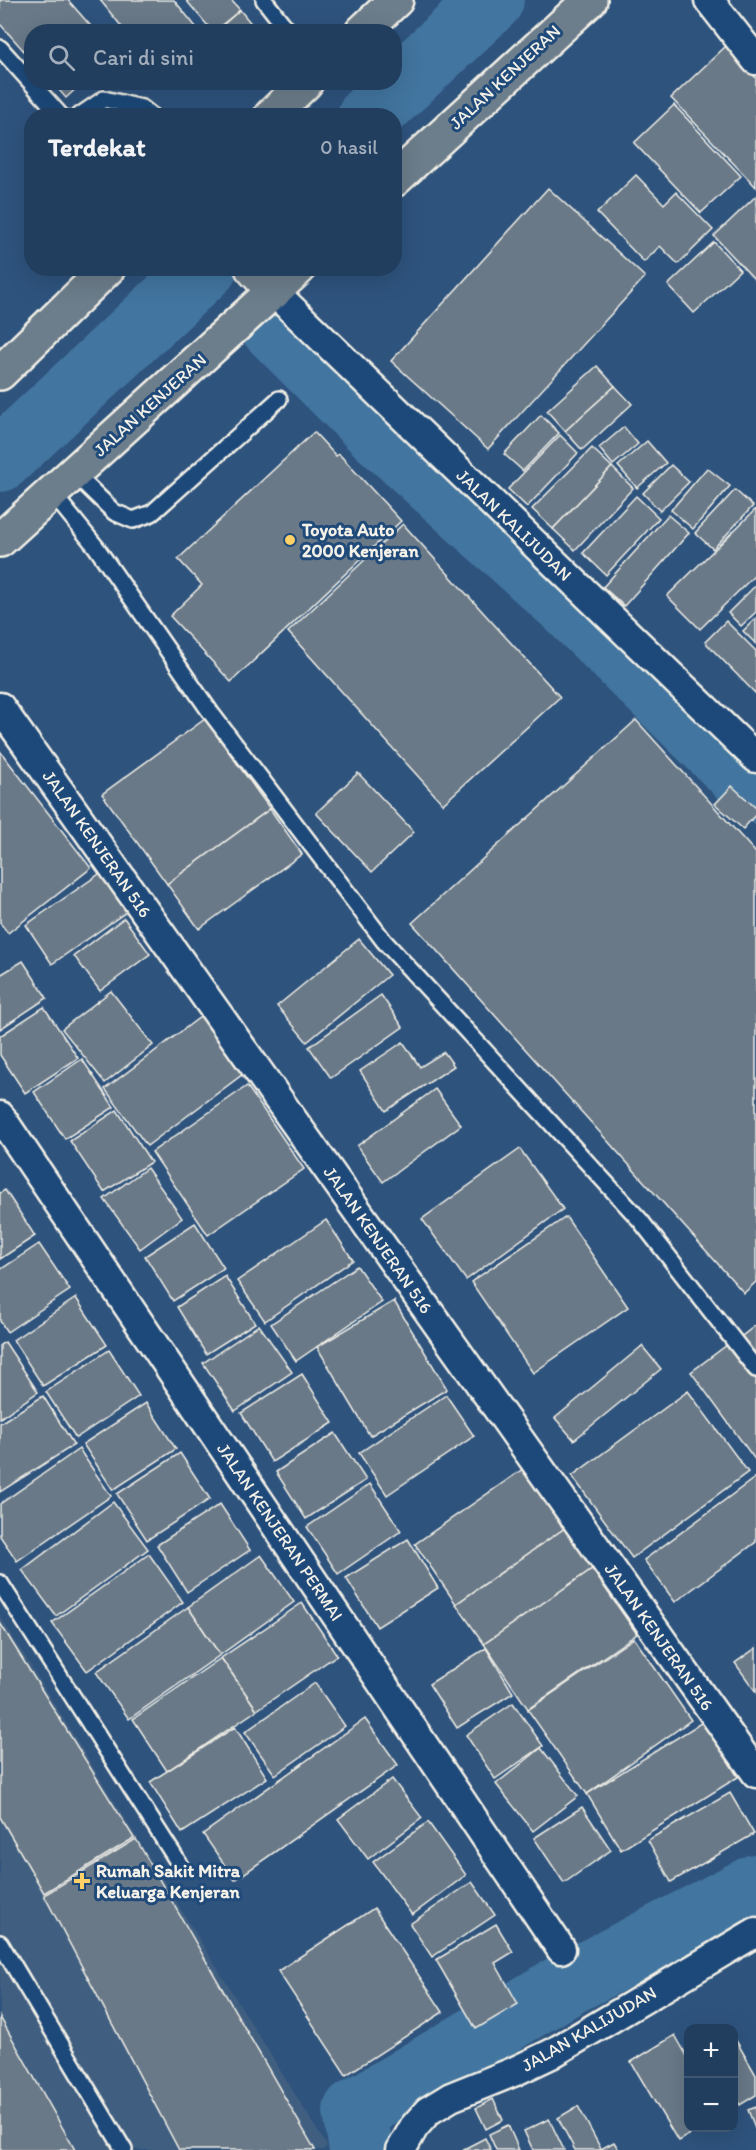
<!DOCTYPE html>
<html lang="id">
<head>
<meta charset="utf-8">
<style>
	:root { --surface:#223e5e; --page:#2e4967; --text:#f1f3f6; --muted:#a2aebc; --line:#3f5773 }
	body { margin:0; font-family:Itim,sans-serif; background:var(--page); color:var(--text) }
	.controls { position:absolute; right:18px; bottom:18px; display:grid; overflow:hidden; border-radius:12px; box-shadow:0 6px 24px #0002 }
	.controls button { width:54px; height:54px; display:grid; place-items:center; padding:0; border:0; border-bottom:2px solid var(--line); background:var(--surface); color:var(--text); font:30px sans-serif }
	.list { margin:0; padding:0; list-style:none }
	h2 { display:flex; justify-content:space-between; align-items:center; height:78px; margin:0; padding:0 24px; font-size:26px }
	h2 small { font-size:20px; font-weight:400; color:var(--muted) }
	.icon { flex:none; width:33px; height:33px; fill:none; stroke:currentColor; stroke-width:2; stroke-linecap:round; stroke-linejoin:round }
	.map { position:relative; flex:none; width:756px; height:2150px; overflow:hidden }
	.search { position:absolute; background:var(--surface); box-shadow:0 6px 24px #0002; left:24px; top:24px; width:378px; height:66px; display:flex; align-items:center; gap:15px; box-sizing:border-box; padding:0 21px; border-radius:24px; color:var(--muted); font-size:22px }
	.panel { position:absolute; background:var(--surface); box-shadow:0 6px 24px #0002; left:24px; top:108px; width:378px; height:168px; border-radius:24px }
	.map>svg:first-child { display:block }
	.built { fill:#405e80 }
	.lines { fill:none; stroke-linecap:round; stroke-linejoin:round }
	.river { stroke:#42759f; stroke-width:64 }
	.building { fill:#697988; stroke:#f4f1e8; stroke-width:1.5 }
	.lane-casing { stroke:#f4f1e8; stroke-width:20 }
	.street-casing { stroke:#f4f1e8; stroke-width:33 }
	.primary-casing { stroke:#f4f1e8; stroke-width:38 }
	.lane { stroke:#1f4a7a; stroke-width:15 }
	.street { stroke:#1f4a7a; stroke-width:28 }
	.primary { stroke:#6c7d8b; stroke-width:33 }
	.poi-dot { fill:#ffd166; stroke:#1f4a7a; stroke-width:2 }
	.labels { text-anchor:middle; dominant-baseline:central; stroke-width:6; stroke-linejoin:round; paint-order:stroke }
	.street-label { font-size:18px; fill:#f4f1e8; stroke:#1f4a7a }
	.poi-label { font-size:18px; font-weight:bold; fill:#f4f1e8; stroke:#1f4a7a; text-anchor:start }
</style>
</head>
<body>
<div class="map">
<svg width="756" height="2150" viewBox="0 0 756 2150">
	<rect width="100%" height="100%" fill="#2e537d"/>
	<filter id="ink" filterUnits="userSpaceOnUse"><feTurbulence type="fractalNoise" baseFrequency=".0167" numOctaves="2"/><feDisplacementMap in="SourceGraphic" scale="12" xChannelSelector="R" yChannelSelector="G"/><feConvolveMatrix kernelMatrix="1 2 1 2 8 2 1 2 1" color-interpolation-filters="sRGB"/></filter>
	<g filter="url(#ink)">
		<!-- built -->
		<polygon class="built" points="0,1616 327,2146 323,2150 0,2150"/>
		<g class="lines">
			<!-- river -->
			<g class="river">
				<polyline points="369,116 492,0"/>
				<polyline points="272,327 379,434 565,603 756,791"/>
				<polyline points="0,460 205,268"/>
				<polyline points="361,2150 355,2111 567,1984 756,1886"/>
			</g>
		</g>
		<!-- building -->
		<g class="building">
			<polygon points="0,0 68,0 96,32 32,32 32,60 0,24"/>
			<polygon points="100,0 174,0 196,27 190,32 126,32"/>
			<polygon points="186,0 231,0 240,10 213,32"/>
			<polygon points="240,10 258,32 215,32"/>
			<polygon points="726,46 756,78 756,187 671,98"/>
			<polygon points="52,82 83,82 66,98"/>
			<polygon points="674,105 741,176 701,213 634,143"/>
			<polygon points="636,175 664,204 676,192 713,230 678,264 660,246 644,262 597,213"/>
			<polygon points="548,188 645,277 488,449 391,361"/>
			<polygon points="756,196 756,281 714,236"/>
			<polygon points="714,242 740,270 694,313 668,285"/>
			<polygon points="597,366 615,386 565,431 547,411"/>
			<polygon points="615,386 632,404 582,450 565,431"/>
			<polygon points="541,415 559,433 523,471 504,454"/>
			<polygon points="624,427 638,444 613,465 599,448"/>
			<polygon points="314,432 336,456 339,454 401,521 231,682 170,616 202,585 178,559"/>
			<polygon points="560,435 578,453 527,507 508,489"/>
			<polygon points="647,441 666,463 637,488 618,466"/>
			<polygon points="592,448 612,467 553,529 532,509"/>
			<polygon points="671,465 689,482 660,511 643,493"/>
			<polygon points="612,467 633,488 575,550 553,529"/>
			<polygon points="707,468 730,486 693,529 671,510"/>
			<polygon points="735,490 753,506 713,549 695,533"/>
			<polygon points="636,496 659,518 606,575 583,553"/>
			<polygon points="756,509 756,574 700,629 667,596"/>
			<polygon points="668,515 689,533 624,606 603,587"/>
			<polygon points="403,524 560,697 443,804 288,632"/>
			<polygon points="756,585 756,612 741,626 728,613"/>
			<polygon points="756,618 756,644 743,631"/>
			<polygon points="726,621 756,651 756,694 705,642"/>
			<polygon points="205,719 270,809 167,884 102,794"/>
			<polygon points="636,720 756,853 756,1282 744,1293 412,923"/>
			<polygon points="0,751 91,868 8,933 0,923"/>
			<polygon points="358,773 414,832 372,872 316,813"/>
			<polygon points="732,786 756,808 756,814 743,829 715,804"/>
			<polygon points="270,809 302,854 199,929 167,884"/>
			<polygon points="102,872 129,910 52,964 26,925"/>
			<polygon points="124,918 150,954 100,991 74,956"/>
			<polygon points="359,939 389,975 307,1042 277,1006"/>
			<polygon points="23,961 47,998 0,1029 0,975"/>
			<polygon points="111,991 153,1045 105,1083 62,1029"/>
			<polygon points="381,995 403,1027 331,1078 309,1047"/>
			<polygon points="44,1007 78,1058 25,1093 0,1055 0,1036"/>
			<polygon points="208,1011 251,1068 147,1146 105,1089"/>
			<polygon points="403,1042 420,1067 444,1052 454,1066 386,1111 360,1071"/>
			<polygon points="82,1059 114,1107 65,1139 34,1092"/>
			<polygon points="247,1086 304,1169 208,1235 152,1152"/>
			<polygon points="435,1089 461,1125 383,1182 357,1146"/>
			<polygon points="117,1110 151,1162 104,1192 70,1141"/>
			<polygon points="520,1149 563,1209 466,1280 422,1219"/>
			<polygon points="147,1168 182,1218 140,1249 104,1199"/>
			<polygon points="5,1190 35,1236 0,1259 0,1193"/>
			<polygon points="566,1217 628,1307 533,1373 471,1282"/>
			<polygon points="326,1220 353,1260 265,1321 237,1281"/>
			<polygon points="195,1223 224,1268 173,1301 145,1256"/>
			<polygon points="39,1244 70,1290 7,1332 0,1321 0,1270"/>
			<polygon points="357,1266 382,1302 296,1361 271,1324"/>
			<polygon points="225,1276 255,1323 206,1354 177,1307"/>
			<polygon points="76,1298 107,1345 43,1386 13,1340"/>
			<polygon points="394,1301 447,1389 370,1436 317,1347"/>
			<polygon points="259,1325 292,1372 235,1411 203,1363"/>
			<polygon points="756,1325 756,1365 737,1340"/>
			<polygon points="5,1342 38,1392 0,1418 0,1345"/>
			<polygon points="731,1342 756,1376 756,1461 691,1372"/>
			<polygon points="642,1346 661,1369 574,1440 555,1418"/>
			<polygon points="109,1350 139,1396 76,1438 46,1392"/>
			<polygon points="302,1374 333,1423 272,1462 241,1413"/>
			<polygon points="688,1391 748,1472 632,1558 572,1476"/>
			<polygon points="446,1395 474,1436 387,1495 359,1453"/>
			<polygon points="43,1396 74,1445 0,1492 0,1423"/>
			<polygon points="146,1403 176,1449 113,1490 83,1444"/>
			<polygon points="335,1433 366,1480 306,1519 276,1472"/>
			<polygon points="79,1449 111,1496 17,1561 0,1536 0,1504"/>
			<polygon points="180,1453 210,1499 147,1540 117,1494"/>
			<polygon points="523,1469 565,1528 456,1604 415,1544"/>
			<polygon points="756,1477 756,1542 675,1602 644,1560"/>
			<polygon points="370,1484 401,1531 338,1574 307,1527"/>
			<polygon points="113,1502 148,1549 56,1616 22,1570"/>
			<polygon points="220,1504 250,1550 187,1592 157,1545"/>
			<polygon points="565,1528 592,1569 484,1644 456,1604"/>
			<polygon points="408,1539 438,1588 377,1627 346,1578"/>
			<polygon points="149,1554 183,1602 87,1671 52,1623"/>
			<polygon points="261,1555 294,1602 220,1655 188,1607"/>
			<polygon points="592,1569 637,1634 528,1709 484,1644"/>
			<polygon points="302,1603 337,1655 257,1710 221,1658"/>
			<polygon points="188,1607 220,1655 129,1719 96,1672"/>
			<polygon points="0,1623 134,1838 44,1893 0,1817"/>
			<polygon points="634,1638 691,1720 587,1794 528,1710"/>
			<polygon points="486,1648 513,1693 457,1728 429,1684"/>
			<polygon points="756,1648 756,1692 735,1663"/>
			<polygon points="221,1658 257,1710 167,1771 133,1719"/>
			<polygon points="315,1683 345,1726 275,1775 245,1732"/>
			<polygon points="513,1703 543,1746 495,1779 466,1735"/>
			<polygon points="365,1719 398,1765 235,1880 203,1834"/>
			<polygon points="704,1721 738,1777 621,1850 587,1794"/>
			<polygon points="235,1727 267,1778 182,1833 150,1782"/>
			<polygon points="541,1748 578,1796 533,1831 496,1784"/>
			<polygon points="392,1779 422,1818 368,1859 338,1819"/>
			<polygon points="730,1793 754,1834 671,1882 648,1840"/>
			<polygon points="582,1807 611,1850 564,1883 534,1838"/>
			<polygon points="428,1822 466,1875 412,1915 373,1862"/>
			<polygon points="136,1839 315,2150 179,2150 44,1895"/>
			<polygon points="472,1882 495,1915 432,1957 410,1924"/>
			<polygon points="374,1908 443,2012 346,2075 278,1971"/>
			<polygon points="496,1924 513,1952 495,1963 518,2004 476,2029 436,1960"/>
			<polygon points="0,2017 75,2150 0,2150"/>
			<polygon points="675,2035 688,2058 688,2128 701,2128 678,2141 631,2062"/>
			<polygon points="734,2037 756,2075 756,2095 740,2105 734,2093"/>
			<polygon points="493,2099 503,2120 486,2129 476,2108"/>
			<polygon points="578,2106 601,2149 614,2142 619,2150 575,2150 558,2118"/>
			<polygon points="756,2107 756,2130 748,2110"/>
			<polygon points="549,2119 564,2150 533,2150 524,2131"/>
			<polygon points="508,2125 519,2150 496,2150 489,2134"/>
			<polygon points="485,2138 491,2150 462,2150"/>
		</g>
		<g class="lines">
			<!-- lane casing -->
			<g class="lane-casing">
				<g id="lane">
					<polyline points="264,0 289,32"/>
					<polyline points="0,48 61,116"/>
					<polyline points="79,116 104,99 142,108 152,116"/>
					<polyline points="75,474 114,512 133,520 152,513 279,399"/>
					<polyline points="53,494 96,547 211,713 384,941 640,1220 756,1369"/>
					<polyline points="0,1583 182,1868"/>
					<polyline points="0,1943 124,2150"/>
				</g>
			</g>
			<!-- street casing -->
			<g class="street-casing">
				<g id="street">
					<polyline points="709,0 756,60"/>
					<polyline points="274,292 756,758"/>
					<polyline points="0,707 756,1773"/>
					<polyline points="0,1116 561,1949"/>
					<polyline points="401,2150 414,2127 428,2111 451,2097 513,2072 551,2054 756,1932"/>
				</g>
			</g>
			<!-- primary casing -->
			<g class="primary-casing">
				<g id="primary">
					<polyline points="362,32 396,0"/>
					<polyline points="271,116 306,82"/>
					<polyline points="394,180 590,0"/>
					<polyline points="252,268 274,292"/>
					<polyline points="0,373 108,268"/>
					<polyline points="0,540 299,268"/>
				</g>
			</g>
			<!-- lane -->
			<use href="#lane" class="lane"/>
			<!-- street -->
			<use href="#street" class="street"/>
			<!-- primary -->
			<use href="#primary" class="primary"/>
		</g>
	</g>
	<!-- markers -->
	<g class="poi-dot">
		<circle cx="290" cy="540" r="6"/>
		<path d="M79 1872h6v6h6v6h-6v6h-6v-6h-6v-6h6z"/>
	</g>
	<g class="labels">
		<!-- street labels -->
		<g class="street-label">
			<text transform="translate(505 77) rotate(-43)">JALAN KENJERAN</text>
			<text transform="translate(150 405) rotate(-42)">JALAN KENJERAN</text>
			<text transform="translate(514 525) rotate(44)">JALAN KALIJUDAN</text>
			<text transform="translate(97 844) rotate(55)">JALAN KENJERAN 516</text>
			<text transform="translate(378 1240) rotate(55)">JALAN KENJERAN 516</text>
			<text transform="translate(280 1532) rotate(56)">JALAN KENJERAN PERMAI</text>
			<text transform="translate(659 1637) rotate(55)">JALAN KENJERAN 516</text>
			<text transform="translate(589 2029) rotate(-30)">JALAN KALIJUDAN</text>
		</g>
		<!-- poi labels -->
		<g class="poi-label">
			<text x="302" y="530">Toyota Auto<tspan x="302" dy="21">2000 Kenjeran</tspan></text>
			<text x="96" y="1871">Rumah Sakit Mitra<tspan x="96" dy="21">Keluarga Kenjeran</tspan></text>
		</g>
	</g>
</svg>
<div class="controls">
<button>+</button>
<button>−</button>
</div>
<div class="search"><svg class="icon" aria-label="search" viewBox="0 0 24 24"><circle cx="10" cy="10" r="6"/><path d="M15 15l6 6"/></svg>Cari di sini</div>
<section class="panel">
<h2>Terdekat<small>0 hasil</small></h2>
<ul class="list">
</ul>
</section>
</div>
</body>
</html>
